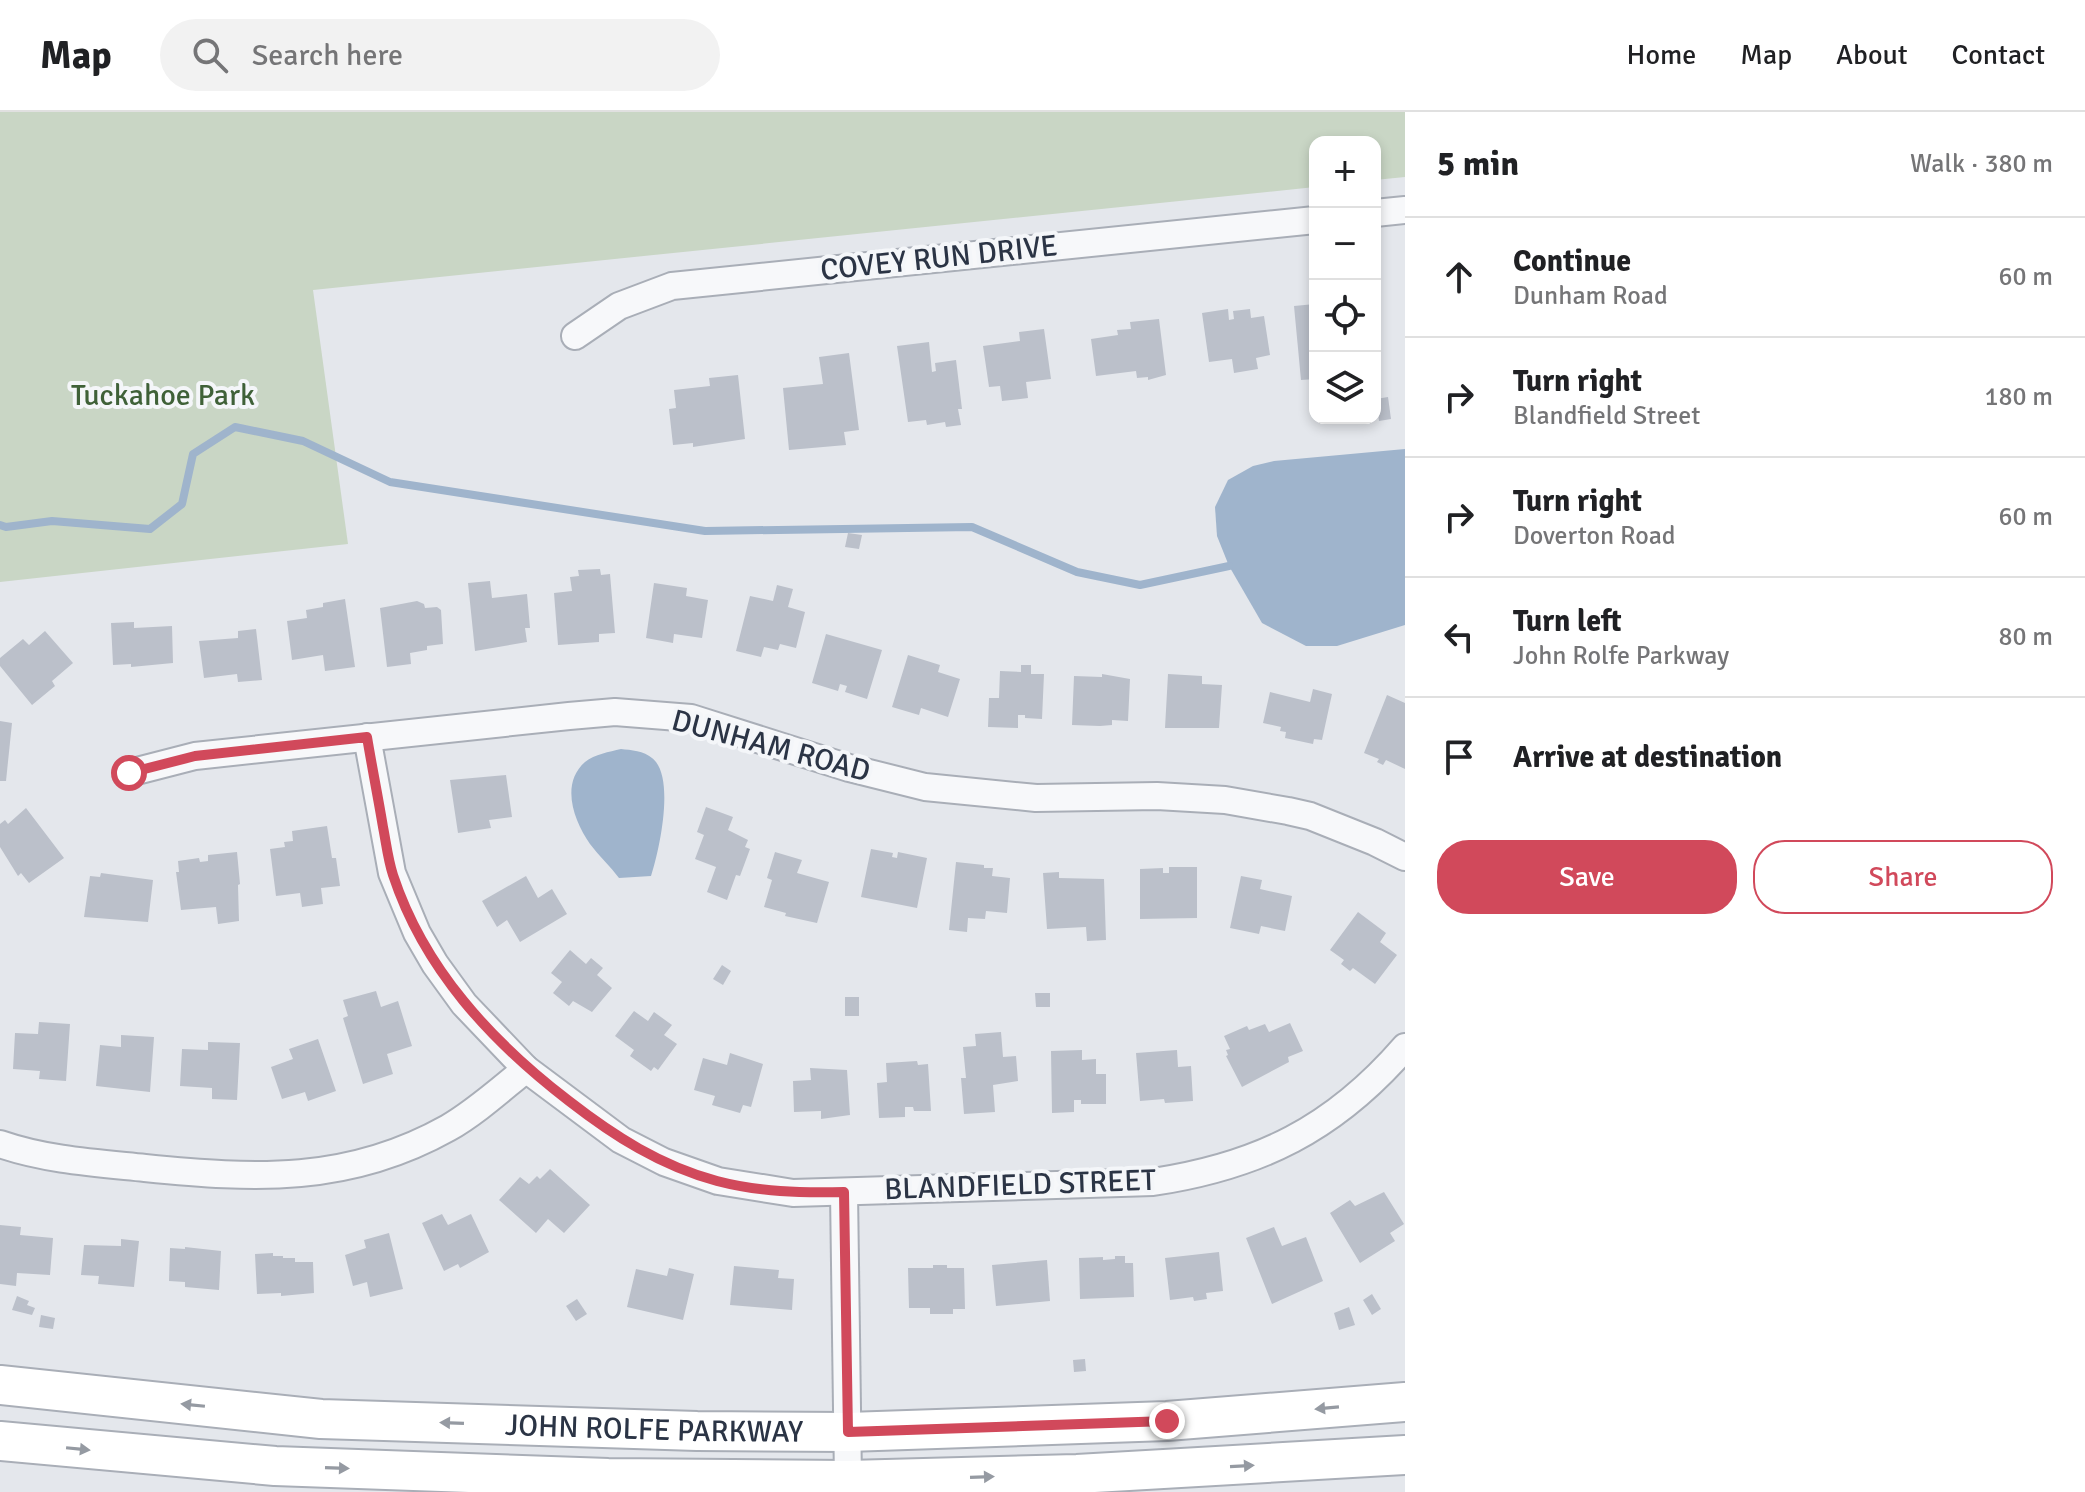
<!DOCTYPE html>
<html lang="en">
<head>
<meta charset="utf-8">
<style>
	:root { --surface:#fff; --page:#f2f2f2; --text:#202124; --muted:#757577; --line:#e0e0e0; --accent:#d1495b }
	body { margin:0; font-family:Signika,sans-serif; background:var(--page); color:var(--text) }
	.controls { position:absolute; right:24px; top:24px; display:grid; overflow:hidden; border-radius:16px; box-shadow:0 4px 12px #0003 }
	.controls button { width:72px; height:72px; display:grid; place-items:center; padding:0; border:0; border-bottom:2px solid var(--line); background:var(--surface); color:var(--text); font:40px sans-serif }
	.stop { position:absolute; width:24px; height:24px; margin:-18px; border:6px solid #d1495b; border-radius:50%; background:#fff }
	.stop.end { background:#d1495b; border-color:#fff; box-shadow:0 2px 8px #0008 }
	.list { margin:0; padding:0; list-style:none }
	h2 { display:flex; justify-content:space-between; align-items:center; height:104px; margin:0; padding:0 32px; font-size:34px }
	h2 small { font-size:26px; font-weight:400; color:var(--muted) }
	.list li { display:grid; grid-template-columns:52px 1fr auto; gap:24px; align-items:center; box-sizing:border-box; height:120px; padding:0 32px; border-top:2px solid var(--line) }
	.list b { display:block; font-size:30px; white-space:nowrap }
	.list p { margin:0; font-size:26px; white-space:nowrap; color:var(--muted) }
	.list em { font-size:26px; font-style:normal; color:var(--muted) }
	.actions { display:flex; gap:16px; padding:24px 32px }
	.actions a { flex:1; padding:18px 0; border:2px solid var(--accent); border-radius:32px; text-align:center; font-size:28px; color:var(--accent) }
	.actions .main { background:var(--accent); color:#fff }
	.icon { flex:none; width:44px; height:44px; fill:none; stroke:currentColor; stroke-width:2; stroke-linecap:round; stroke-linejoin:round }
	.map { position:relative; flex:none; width:1405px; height:1380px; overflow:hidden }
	header { display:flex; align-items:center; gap:48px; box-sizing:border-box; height:112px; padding:0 40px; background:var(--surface); border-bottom:2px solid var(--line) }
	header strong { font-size:38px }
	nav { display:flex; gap:44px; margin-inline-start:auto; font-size:28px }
	.search { width:560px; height:72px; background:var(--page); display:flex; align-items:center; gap:20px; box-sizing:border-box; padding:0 28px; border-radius:44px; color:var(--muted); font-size:30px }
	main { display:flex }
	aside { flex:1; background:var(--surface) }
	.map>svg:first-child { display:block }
	.green { fill:#c9d6c5 }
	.water { fill:#9fb4cc }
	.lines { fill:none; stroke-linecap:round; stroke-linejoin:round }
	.stream { stroke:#9fb4cc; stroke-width:8 }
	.building { fill:#bbc0ca }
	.minor-casing { stroke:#a9aeb7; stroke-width:30 }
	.secondary-casing { stroke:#a9aeb7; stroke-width:42 }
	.minor { stroke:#f7f8fa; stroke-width:26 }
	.secondary { stroke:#fff; stroke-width:38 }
	.oneway { fill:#959aa2 }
	.route { stroke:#d1495b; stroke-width:10 }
	.labels { text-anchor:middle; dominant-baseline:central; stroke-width:8; stroke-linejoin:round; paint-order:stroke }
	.street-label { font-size:30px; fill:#2b3445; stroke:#f4f6f9 }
	.park-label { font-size:30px; fill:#3f6138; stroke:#f4f6f9 }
</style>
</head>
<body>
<header>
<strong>Map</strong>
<div class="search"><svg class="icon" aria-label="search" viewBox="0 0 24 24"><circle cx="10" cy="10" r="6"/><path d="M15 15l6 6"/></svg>Search here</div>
<nav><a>Home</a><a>Map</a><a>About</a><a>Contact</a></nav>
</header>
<main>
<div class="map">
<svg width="1405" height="1380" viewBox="0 0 1405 1380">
	<rect width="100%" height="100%" fill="#e4e7ec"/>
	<!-- green -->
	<polygon class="green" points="0,0 1405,0 1405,65 1375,68 1375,30 1315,30 1315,75 313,178 348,432 0,470"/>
	<!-- water -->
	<g class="water">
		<polygon points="1405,337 1405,513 1337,534 1306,534 1262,511 1229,454 1217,424 1215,395 1228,368 1253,354 1274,349"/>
		<path d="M621 637C631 638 644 639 652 646 676 664 659 740 651 764L619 766C610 754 599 744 590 732 574 709 560 672 585 650 595 642 609 640 621 637Z"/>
	</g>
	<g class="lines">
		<!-- stream -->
		<polyline class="stream" points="0,413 6,415 52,409 150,417 182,392 193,342 235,315 303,329 390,370 705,419 972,415 1077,460 1140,473 1229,454"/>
	</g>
	<!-- building -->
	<g class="building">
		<polygon points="1315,192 1315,267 1301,268 1294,194"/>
		<polygon points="1228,197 1229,208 1234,207 1233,199 1250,197 1251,206 1264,204 1270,243 1256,246 1258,257 1234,261 1232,247 1209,250 1202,201"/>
		<polygon points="1159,207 1166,263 1148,268 1148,265 1137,266 1136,259 1096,264 1091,227 1118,223 1117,218 1131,217 1130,210"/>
		<polygon points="1044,217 1051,267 1026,270 1028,286 1002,289 1000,274 989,275 983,234 1020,229 1019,220"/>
		<polygon points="929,230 932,260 936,259 935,251 956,248 962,297 958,297 961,313 946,315 945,310 927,313 926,308 908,310 897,234"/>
		<polygon points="849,241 859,318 844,320 846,333 789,338 783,276 823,272 819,245"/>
		<polygon points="738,263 745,327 693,335 693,331 673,333 669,297 676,296 674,278 710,274 709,266"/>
		<polygon points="1388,285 1391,307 1379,309 1376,287"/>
		<polygon points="848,421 862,423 859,437 845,435"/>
		<polygon points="600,457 601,463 610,462 615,521 599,522 599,530 558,533 554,481 572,479 570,465 579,464 578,458"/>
		<polygon points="490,469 492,486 527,482 530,516 525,516 527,530 475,539 468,471"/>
		<polygon points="654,471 687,476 686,484 708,488 702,526 674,522 673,531 646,526"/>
		<polygon points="777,473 793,477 788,495 805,500 796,536 780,532 778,538 764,535 761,545 736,539 750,484 773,489"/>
		<polygon points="345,487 355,555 325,559 323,543 292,548 287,509 307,506 306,498 323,495 323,491"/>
		<polygon points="417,489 424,492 425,496 437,495 441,498 443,532 427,534 427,538 410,541 411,552 387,555 380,496"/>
		<polygon points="134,510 134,516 172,514 173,551 131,555 131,552 113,553 111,511"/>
		<polygon points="256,517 262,568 238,570 237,562 204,566 199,529 238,526 238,519"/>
		<polygon points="45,519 73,551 52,569 55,574 32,593 0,554 0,546 23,527 29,533"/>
		<polygon points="826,522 882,538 867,587 845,580 847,574 840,572 838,579 812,571"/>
		<polygon points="908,543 940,553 938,560 960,567 948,605 921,596 919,603 892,595"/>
		<polygon points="1021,553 1031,553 1031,562 1044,562 1042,607 1025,606 1025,603 1018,603 1018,616 988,615 989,586 999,586 1000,559 1021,560"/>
		<polygon points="1102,562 1130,567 1128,609 1112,608 1112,613 1100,614 1072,613 1074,564 1102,565"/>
		<polygon points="1168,562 1202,564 1202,572 1222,573 1219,616 1165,616"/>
		<polygon points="1313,577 1332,582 1322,628 1314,627 1313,632 1285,626 1286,620 1280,619 1281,615 1263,611 1270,580 1310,590"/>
		<polygon points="1387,583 1405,591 1405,657 1386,648 1383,653 1377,650 1379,647 1364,641"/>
		<polygon points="0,609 12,611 6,669 0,669"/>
		<polygon points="506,663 512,705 489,708 491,716 458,721 450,668"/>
		<polygon points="706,695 733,705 728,718 748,728 745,735 750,737 740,764 736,763 727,788 707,780 716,755 695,747 704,723 697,720"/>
		<polygon points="26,696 64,746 29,771 21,761 18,764 0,735 0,712 5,708 8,712"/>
		<polygon points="327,714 332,746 336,746 340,774 321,776 323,792 302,795 300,781 276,784 270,737 285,735 284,730 293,729 292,719"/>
		<polygon points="871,737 893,741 892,745 897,746 898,740 927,746 917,796 861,785"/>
		<polygon points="237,740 240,772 238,773 239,809 218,812 216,795 181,798 176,760 179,760 178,749 199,746 200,750 208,749 208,743"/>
		<polygon points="775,740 802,748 797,761 829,770 817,811 785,804 786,801 764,795 772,768 767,766"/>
		<polygon points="956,750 984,753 984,756 993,756 992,764 1010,766 1007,801 986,799 985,807 968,806 967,820 949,818"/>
		<polygon points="1169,755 1197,755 1197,806 1140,807 1140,757 1163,756 1163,761 1169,761"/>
		<polygon points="1059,760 1059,766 1104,767 1106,828 1087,829 1086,815 1047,817 1043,761"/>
		<polygon points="101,761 153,768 148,810 84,805 90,764 100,765"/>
		<polygon points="526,764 538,786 552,777 567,802 520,830 507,808 497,815 482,789"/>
		<polygon points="1241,764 1262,768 1260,777 1292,784 1285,819 1261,814 1259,822 1230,816"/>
		<polygon points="1358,800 1386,821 1380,830 1397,843 1375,872 1353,856 1350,859 1341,852 1344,848 1330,838"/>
		<polygon points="570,838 586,852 591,846 603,856 597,863 612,876 592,900 573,889 569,894 553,881 562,870 551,861"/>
		<polygon points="722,853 731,859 723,873 713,867"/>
		<polygon points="376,879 381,895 398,889 412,934 387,942 393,962 363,972 343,906 348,904 343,888"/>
		<polygon points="1035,881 1050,881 1050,895 1036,895"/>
		<rect x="845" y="885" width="14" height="19"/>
		<polygon points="634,899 648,909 654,900 672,913 664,923 677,932 658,958 654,955 651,959 630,944 634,938 615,924"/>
		<polygon points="39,910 70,912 66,969 39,967 40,959 13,957 15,921 38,922"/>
		<polygon points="1290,911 1303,939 1288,945 1289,950 1242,975 1226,944 1228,943 1226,938 1230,937 1224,924 1247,914 1249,918 1265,912 1269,920"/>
		<polygon points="1001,920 1003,945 1016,944 1018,969 993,973 995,1000 964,1002 961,966 966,966 963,935 976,934 975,922"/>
		<polygon points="121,923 154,925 150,980 96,974 100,933 121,935"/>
		<polygon points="318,927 336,979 308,989 305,980 282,987 271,955 293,947 289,937"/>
		<polygon points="208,930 240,931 237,988 212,987 212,976 180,974 182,937 208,938"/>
		<polygon points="1082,938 1082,948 1096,947 1096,962 1106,962 1106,992 1081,992 1081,988 1074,988 1074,1000 1052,1001 1051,939"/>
		<polygon points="1177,938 1178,955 1191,954 1193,989 1165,991 1164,987 1140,989 1136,941"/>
		<polygon points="730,941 763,952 751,995 743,993 740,1001 712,993 715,984 694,978 703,946 727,953"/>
		<polygon points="917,949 918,953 928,952 931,999 914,999 913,995 905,995 905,1005 879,1006 877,971 887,970 886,951"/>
		<polygon points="810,956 847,958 850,1003 821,1007 821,999 794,1000 793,969 811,968"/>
		<polygon points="550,1057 590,1093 564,1121 548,1107 536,1121 499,1088 520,1065 529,1072 537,1064 540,1067"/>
		<polygon points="1384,1080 1404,1112 1390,1121 1395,1129 1360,1151 1330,1101 1350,1088 1355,1094"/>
		<polygon points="442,1102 448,1113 471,1102 489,1140 460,1156 458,1152 444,1159 422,1111"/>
		<polygon points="0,1113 21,1115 20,1123 53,1126 50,1163 17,1161 16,1174 0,1172"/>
		<polygon points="1274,1115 1282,1134 1306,1125 1323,1169 1272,1192 1246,1126"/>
		<polygon points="389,1121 403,1177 370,1185 367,1170 353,1174 345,1143 366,1136 364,1128"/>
		<polygon points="121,1127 139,1129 134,1175 98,1172 99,1164 81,1163 84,1133 121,1134"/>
		<polygon points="185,1135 221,1139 219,1178 185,1175 185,1170 169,1169 170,1136 185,1137"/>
		<polygon points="1219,1140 1223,1179 1206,1181 1207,1187 1194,1189 1193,1185 1170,1188 1165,1146"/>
		<polygon points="273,1141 273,1144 283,1144 283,1146 295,1146 295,1150 313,1150 314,1181 281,1184 281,1181 257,1182 255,1142"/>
		<polygon points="1115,1144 1125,1144 1125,1151 1133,1151 1134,1185 1080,1187 1079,1146 1103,1145 1103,1148 1115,1147"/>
		<polygon points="1047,1148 1050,1189 996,1194 992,1153"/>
		<polygon points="933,1153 947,1153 947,1156 964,1156 965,1197 953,1197 953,1202 930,1202 930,1196 909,1196 908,1156 933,1156"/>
		<polygon points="734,1154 779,1158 778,1166 794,1167 792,1198 730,1193"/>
		<polygon points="669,1156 694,1162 683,1208 627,1195 636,1157 667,1164"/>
		<polygon points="1372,1182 1381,1197 1372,1203 1363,1188"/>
		<polygon points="17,1184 29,1189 27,1193 35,1196 32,1203 12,1198"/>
		<polygon points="577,1187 587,1202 576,1209 566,1194"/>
		<polygon points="1349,1195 1355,1213 1339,1218 1334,1201"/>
		<polygon points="41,1203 55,1206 53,1217 39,1215"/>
		<polygon points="1085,1247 1086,1259 1074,1260 1073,1248"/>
	</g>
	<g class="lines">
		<!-- minor casing -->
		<g class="minor-casing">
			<g id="minor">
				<polyline points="1375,101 1405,98"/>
				<polyline points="575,224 619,194 672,174 1315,108"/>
				<path d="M367 625 392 761 417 821 435 852 464 892 526 957 621 1028 664 1050 718 1069 793 1081 1153 1070C1259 1054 1334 1017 1405 935"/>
				<polyline points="129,661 195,644 569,604 615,600 691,606 849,656 925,675 1036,686 1157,684 1225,688 1288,699 1310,704 1375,730 1405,745"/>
				<path d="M0 1032C46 1048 96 1051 145 1056 255 1067 348 1072 448 1016 476 1000 501 977 526 957"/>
				<polyline points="844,1080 848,1368"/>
			</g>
		</g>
		<!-- secondary casing -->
		<g class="secondary-casing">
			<g id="secondary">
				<path id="s1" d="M0 1273 321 1307 697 1319 848 1320 1167 1309 1405 1290"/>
				<polyline points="0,1329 275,1354 608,1366 848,1368 1077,1362 1405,1343"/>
			</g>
		</g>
		<!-- minor -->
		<use href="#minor" class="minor"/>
		<!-- secondary -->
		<use href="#secondary" class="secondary"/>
	</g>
	<!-- one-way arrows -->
	<defs><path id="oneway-solid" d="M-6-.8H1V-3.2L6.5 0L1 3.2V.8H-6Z" transform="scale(2)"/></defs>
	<g class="oneway">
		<use href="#oneway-solid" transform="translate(193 1293) rotate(-174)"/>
		<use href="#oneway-solid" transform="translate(1327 1296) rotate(175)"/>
		<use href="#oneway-solid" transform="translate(452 1311) rotate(-178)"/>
		<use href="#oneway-solid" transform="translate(78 1337) rotate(6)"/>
		<use href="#oneway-solid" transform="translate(1242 1354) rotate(-3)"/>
		<use href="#oneway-solid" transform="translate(337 1356) rotate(2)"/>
		<use href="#oneway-solid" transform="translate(982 1365) rotate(-2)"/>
	</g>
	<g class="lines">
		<!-- route -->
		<path class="route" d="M129 661 195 644 367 625C372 655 378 685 383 715 386 730 388 748 393 763 424 857 491 929 569 989 614 1024 661 1054 717 1069 759 1080 801 1081 844 1080L848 1320 1167 1309"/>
	</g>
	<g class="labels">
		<!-- street labels -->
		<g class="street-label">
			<text transform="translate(939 146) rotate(-6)">COVEY RUN DRIVE</text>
			<text transform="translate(771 634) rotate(15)">DUNHAM ROAD</text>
			<text transform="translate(1020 1073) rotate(-2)">BLANDFIELD STREET</text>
			<text stroke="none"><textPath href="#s1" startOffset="656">JOHN ROLFE PARKWAY</textPath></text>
		</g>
		<!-- park labels -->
		<g class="park-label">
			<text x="163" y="283">Tuckahoe Park</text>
		</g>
	</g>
</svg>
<div class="controls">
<button>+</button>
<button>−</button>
<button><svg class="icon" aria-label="locate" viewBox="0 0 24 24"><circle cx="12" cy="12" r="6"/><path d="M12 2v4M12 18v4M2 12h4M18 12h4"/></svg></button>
<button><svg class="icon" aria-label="layers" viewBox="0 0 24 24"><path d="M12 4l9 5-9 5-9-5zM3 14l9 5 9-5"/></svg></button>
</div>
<div class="stop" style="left:129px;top:661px"></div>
<div class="stop end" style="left:1167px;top:1309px"></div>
</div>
<aside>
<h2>5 min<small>Walk · 380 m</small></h2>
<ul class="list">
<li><svg class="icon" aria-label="ahead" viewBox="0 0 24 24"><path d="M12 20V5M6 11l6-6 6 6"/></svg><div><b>Continue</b><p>Dunham Road</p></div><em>60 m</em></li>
<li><svg class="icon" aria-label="right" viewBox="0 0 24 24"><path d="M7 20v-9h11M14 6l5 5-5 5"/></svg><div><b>Turn right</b><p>Blandfield Street</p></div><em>180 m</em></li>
<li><svg class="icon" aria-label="right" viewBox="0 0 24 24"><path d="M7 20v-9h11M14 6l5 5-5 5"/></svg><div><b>Turn right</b><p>Doverton Road</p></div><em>60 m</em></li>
<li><svg class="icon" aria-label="left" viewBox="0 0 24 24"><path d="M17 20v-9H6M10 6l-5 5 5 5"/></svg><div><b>Turn left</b><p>John Rolfe Parkway</p></div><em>80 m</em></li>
<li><svg class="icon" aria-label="arrive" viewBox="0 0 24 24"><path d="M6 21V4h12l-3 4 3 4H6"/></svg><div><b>Arrive at destination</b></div></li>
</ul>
<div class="actions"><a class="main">Save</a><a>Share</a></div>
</aside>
</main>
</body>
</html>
